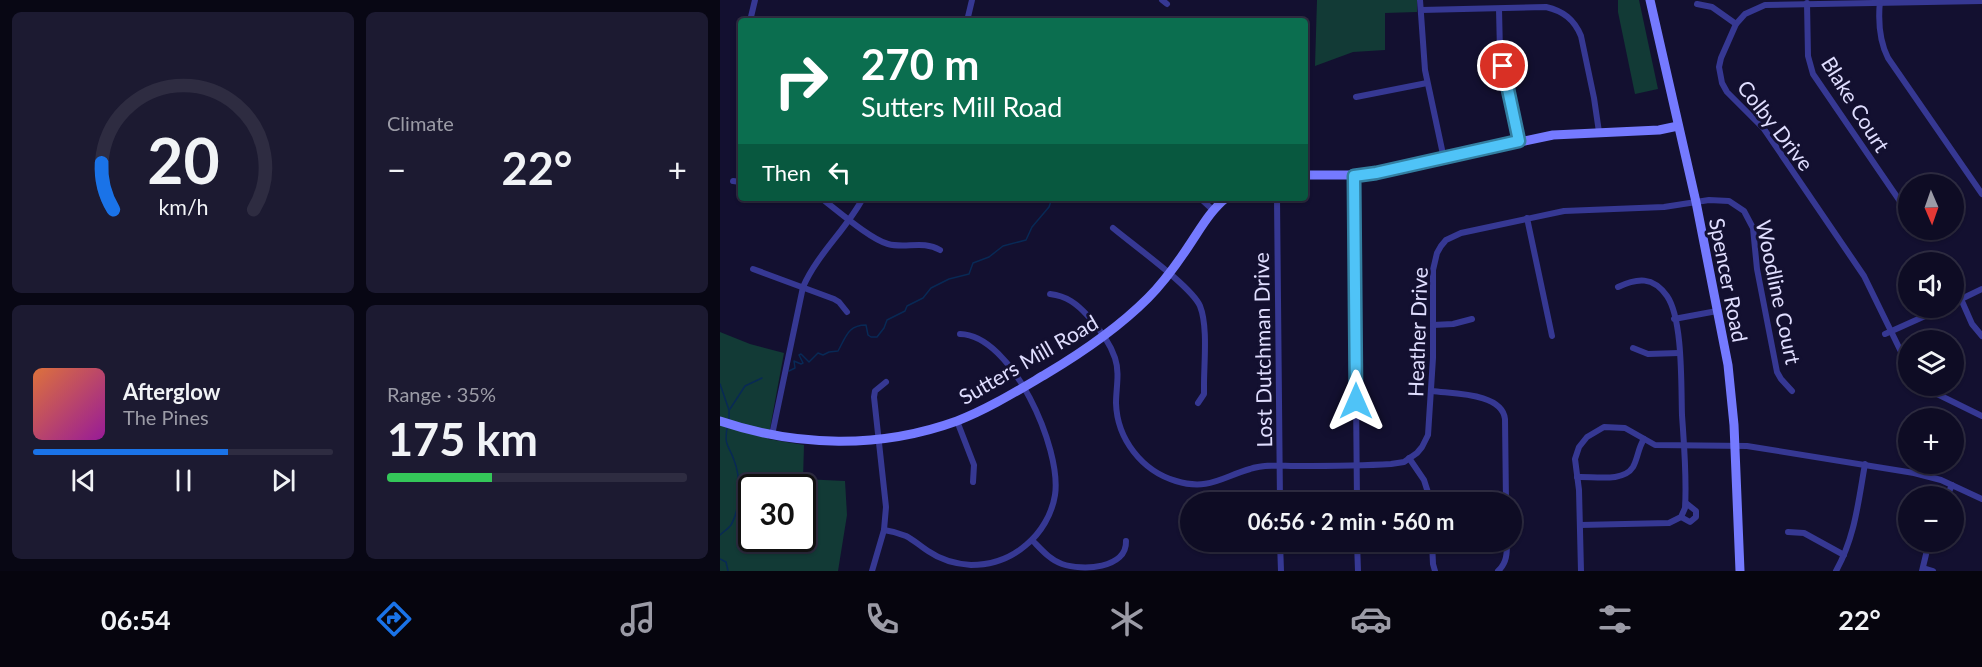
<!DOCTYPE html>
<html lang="en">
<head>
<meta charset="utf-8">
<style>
	:root { --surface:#0e0c24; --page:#1c1a31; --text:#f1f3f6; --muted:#9b9ba6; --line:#2e2c41; --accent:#1a73e8 }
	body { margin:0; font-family:Lato,sans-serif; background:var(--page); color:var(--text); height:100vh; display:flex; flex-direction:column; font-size:22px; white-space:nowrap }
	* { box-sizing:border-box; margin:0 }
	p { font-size:20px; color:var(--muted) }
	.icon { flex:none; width:33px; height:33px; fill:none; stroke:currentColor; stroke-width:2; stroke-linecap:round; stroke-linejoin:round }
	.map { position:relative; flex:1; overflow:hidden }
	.panel { display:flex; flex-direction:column; gap:12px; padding:12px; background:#080714; width:720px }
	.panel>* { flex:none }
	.top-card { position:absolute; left:18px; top:18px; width:570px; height:183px; border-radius:6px; box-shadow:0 2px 4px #0004,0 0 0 2px var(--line); background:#0b6e4f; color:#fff; overflow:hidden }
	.needle { width:39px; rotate:178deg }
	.tools { position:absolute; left:1178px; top:174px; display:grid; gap:12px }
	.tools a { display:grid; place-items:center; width:66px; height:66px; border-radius:50%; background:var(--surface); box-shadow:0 2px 4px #0004,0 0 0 2px var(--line); font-size:30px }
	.speed { position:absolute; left:18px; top:474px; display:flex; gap:12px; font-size:30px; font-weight:700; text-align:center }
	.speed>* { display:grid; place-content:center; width:78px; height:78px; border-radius:50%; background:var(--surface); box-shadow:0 2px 4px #0004,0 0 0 2px var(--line); line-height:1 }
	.speed .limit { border:3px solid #111; border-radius:9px; background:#fff; color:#111 }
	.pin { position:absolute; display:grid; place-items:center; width:51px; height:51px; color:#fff; margin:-26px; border:3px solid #fff; border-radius:50%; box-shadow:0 2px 6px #0007 }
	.me { position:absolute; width:66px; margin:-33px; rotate:0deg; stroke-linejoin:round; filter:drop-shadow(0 0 4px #0008) }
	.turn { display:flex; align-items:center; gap:21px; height:126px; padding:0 24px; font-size:27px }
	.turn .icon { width:78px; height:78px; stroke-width:2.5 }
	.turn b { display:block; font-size:42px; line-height:51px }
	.then { display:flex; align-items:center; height:57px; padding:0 24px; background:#0003; gap:12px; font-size:22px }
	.big { font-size:45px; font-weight:700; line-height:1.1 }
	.panel .widget { flex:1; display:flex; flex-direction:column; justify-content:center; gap:9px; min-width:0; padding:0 21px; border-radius:9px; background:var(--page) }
	.panel .dial { align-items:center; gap:0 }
	.dial svg { height:156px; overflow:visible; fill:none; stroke:var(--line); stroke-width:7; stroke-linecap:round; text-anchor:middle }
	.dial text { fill:var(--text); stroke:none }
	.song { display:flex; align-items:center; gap:18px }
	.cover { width:72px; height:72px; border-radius:9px; background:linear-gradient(135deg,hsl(20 70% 55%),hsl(300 70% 35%)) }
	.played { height:6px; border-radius:3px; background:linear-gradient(90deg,var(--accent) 65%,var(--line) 65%) }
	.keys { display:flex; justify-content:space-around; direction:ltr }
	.heat { display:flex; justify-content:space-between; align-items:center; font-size:33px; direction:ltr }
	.charge { height:9px; border-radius:4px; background:linear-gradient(90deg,#34c759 35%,var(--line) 0) }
	.panel .tiles { flex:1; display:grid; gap:12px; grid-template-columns:repeat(2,1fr) }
	.trip { position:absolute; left:460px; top:492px; width:342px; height:60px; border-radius:30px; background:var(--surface); box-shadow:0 2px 4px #0004,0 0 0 2px var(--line); font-weight:700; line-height:60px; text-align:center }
	.tab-bar { display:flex; height:96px; justify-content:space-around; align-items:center; background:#06050e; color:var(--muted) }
	.tab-bar .icon { width:42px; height:42px }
	.tab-bar .on { color:var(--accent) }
	.tab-bar b { font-size:27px; color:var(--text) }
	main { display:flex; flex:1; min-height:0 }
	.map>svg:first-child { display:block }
	.green { fill:#123a36; fill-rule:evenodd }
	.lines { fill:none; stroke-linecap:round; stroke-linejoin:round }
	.stream { stroke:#082955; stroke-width:1.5 }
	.street { stroke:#363893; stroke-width:6 }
	.secondary { stroke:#757aff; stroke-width:9 }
	.route-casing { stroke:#337fa1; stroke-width:15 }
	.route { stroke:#4fc3f7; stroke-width:10 }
	.labels { text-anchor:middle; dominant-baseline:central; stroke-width:6; stroke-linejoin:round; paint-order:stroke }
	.street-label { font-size:21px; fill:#e0deff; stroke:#131030 }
</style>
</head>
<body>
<main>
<section class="panel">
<div class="tiles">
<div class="widget dial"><svg viewBox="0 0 100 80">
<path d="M14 69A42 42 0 1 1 86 69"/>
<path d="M14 69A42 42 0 0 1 8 45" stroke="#1a73e8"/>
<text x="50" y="56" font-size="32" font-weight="700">20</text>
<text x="50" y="72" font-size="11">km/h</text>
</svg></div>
<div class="widget"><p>Climate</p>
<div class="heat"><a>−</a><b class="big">22°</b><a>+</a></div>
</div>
<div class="widget">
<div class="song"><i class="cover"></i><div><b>Afterglow</b><p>The Pines</p></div></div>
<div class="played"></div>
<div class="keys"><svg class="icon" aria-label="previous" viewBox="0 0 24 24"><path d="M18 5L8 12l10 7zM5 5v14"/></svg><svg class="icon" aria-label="pause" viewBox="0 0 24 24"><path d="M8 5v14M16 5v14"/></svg><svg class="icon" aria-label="next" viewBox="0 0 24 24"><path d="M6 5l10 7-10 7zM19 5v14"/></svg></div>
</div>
<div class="widget"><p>Range · 35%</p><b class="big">175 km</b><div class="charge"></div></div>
</div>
</section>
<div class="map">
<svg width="1262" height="571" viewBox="0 0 1262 571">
	<rect width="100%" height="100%" fill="#131030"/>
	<g class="green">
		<path d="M597 0H697V12L665 13V50L633 52 595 66Z"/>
		<path d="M898 0H919L938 89 915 94 898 12Z"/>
		<path d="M0 332 30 344 64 353 48 439 84 445 83 479 125 481 127 515 118 571H0ZM32 488H82V538H32Z"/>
	</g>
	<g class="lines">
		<g class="stream">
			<path d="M69 371 75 368 74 361 81 364 83 363 79 355 81 354 89 362 98 353 103 355 109 352 118 351C126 337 128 325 146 325L148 335 151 337H157L164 328 167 320 185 311 187 306 203 298 211 288 229 279 249 274 253 263 269 257 283 246 306 240 312 227 329 207 332 198"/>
			<path d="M0 384 9 410V421"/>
			<path d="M10 409 25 386 42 378"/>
			<path d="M0 535C3 532 8 529 11 525 21 508 21 478 14 460 9 445 4 447 7 428"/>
			<path d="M0 559 6 562 8 571"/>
		</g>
		<g class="street">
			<path d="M442 0 447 4"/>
			<path d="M700 0 705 70 724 159"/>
			<path d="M1160 1C1158 21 1159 40 1168 58L1262 194"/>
			<path d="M1087 3 1088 56 1093 74 1188 213"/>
			<path d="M977 4 992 7 1016 24"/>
			<path d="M779 9 780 52 799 141"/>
			<path d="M701 10 826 7C843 11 854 19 861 36L874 98 879 132"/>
			<path d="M30 21 35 0"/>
			<path d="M247 21 252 0"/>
			<path d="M636 97 707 83"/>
			<path d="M634 176 637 502"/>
			<path d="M13 181 21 182"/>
			<path d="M101 198C117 210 150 239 168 244 185 249 203 240 220 250"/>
			<path d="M480 198 493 210"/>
			<path d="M557 198 560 502"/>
			<path d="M807 218 832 336"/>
			<path d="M393 228C412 244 472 287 480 306 488 326 484 362 484 385V394L478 403"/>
			<path d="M1200 230 1204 236"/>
			<path d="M33 269 114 299 119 302 127 312"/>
			<path d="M330 294C347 296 357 304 368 316 379 328 390 343 395 358 400 373 396 388 396 403 397 439 422 471 456 481 488 491 502 477 530 469 544 464 561 466 575 466 607 466 639 466 671 464L684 462 697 453 702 447 708 435 713 358V270L717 253 721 246 726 240 741 233 844 211 944 207 989 200 1009 201 1024 211 1033 228 1037 269 1057 372 1061 379 1072 391"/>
			<path d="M1241 299 1252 324 1262 336"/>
			<path d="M1233 303 1262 289"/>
			<path d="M954 319 997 311"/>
			<path d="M713 325 733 324 752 319"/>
			<path d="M1165 334 1223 308"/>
			<path d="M913 348 928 354 959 353"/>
			<path d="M1188 366 1144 276 1044 129 1007 92 1002 83 999 67 1001 58 1016 24 1025 14 1045 5 1262 1"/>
			<path d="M1203 386 1215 393 1262 416"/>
			<path d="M712 391C734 394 782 393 785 419L786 502"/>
			<path d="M237 421 254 465 253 482"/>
			<path d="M52 435 83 287C98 253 126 230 143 198"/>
			<path d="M689 458 704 480 711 502"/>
			<path d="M857 477C873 476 903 483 913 467 918 458 918 448 924 439"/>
			<path d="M1227 496 1232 485"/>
			<path d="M961 517 970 522 976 517V511L966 503"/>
			<path d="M860 525 949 523 961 517 965 508C967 477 964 445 962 415 961 386 963 319 947 296 933 276 917 278 898 287"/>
			<path d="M164 530C171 531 179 533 186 536 194 540 200 546 208 551 221 560 236 564 251 565 271 565 291 558 306 545 321 533 332 514 335 495 342 449 292 335 240 334"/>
			<path d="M1068 532 1084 533 1124 555"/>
			<path d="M312 540C321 549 330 560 342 564 362 571 407 569 406 541"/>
			<path d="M560 542 561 571"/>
			<path d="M637 542 638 571"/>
			<path d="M712 542 713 564 715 571"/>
			<path d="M1203 568 1213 571"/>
			<path d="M152 571 164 530 166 507 154 397 155 391 166 382"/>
			<path d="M778 571C787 563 787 553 787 542"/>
			<path d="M861 571 859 490 855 459 859 447 867 437 884 427 905 428 935 445 1027 446 1194 473 1221 480 1262 499"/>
			<path d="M1116 571C1135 537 1138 503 1145 464"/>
			<path d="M1202 571 1209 542"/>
		</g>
		<g class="secondary">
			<path d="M930 0 976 202 1008 365 1014 425 1020 571"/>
			<path d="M585 175H645L833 135 939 130 958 126"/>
			<path d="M0 421C77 447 160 449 237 421 268 409 297 391 326 374 363 352 397 329 428 298 445 281 459 261 472 241 482 226 492 209 506 198"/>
		</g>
	</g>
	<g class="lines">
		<defs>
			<path id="route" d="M636 401 634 176 656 173 799 141 783 66"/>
		</defs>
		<use href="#route" class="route-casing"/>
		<use href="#route" class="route"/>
	</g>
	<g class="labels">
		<g class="street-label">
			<text transform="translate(1136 104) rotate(58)">Blake Court</text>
			<text transform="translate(1056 125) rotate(52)">Colby Drive</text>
			<text transform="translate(1009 280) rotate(79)">Spencer Road</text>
			<text transform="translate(1059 292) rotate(78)">Woodline Court</text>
			<text transform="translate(697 332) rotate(-88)">Heather Drive</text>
			<text transform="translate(542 350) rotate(-91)">Lost Dutchman Drive</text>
			<text transform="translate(308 359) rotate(-30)">Sutters Mill Road</text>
		</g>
	</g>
</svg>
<div class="tools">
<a><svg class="needle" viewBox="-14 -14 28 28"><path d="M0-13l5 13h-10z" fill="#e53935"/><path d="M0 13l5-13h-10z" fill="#9b9ba6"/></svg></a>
<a><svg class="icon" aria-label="sound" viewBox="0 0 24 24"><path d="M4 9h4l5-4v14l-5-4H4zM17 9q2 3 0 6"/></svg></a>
<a><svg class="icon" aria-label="layers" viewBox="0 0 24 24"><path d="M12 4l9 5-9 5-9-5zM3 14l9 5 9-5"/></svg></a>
<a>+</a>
<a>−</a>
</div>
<div class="speed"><div class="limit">30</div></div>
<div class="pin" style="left:783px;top:66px;background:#d93025"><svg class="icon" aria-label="arrive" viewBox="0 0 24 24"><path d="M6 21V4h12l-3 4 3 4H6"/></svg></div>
<svg class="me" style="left:636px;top:401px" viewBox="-20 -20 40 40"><path d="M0-17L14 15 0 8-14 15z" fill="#4fc3f7" stroke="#fff" stroke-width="4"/></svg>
<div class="trip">06:56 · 2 min · 560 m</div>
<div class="top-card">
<div class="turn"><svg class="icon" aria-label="right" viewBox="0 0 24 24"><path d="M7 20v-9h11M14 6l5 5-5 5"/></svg><div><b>270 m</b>Sutters Mill Road</div></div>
<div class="then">Then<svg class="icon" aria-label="left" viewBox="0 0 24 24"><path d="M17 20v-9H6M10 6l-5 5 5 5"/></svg></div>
</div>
</div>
</main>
<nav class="tab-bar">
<b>06:54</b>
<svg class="icon on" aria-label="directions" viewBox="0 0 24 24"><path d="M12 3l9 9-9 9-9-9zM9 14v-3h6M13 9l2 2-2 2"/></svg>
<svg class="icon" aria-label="music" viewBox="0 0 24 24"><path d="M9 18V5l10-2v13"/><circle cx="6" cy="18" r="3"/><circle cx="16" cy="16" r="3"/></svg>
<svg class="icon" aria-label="phone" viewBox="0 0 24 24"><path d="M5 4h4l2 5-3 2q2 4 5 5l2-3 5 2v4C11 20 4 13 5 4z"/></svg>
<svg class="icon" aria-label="climate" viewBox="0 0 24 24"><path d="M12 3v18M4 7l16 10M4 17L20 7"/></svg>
<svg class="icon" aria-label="car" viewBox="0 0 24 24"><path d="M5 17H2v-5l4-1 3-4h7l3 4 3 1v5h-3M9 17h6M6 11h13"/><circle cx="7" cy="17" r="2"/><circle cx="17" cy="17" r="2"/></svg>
<svg class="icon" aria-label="filters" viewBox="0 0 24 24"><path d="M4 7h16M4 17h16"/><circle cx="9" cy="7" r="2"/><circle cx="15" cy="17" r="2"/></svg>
<b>22°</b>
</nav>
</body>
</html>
